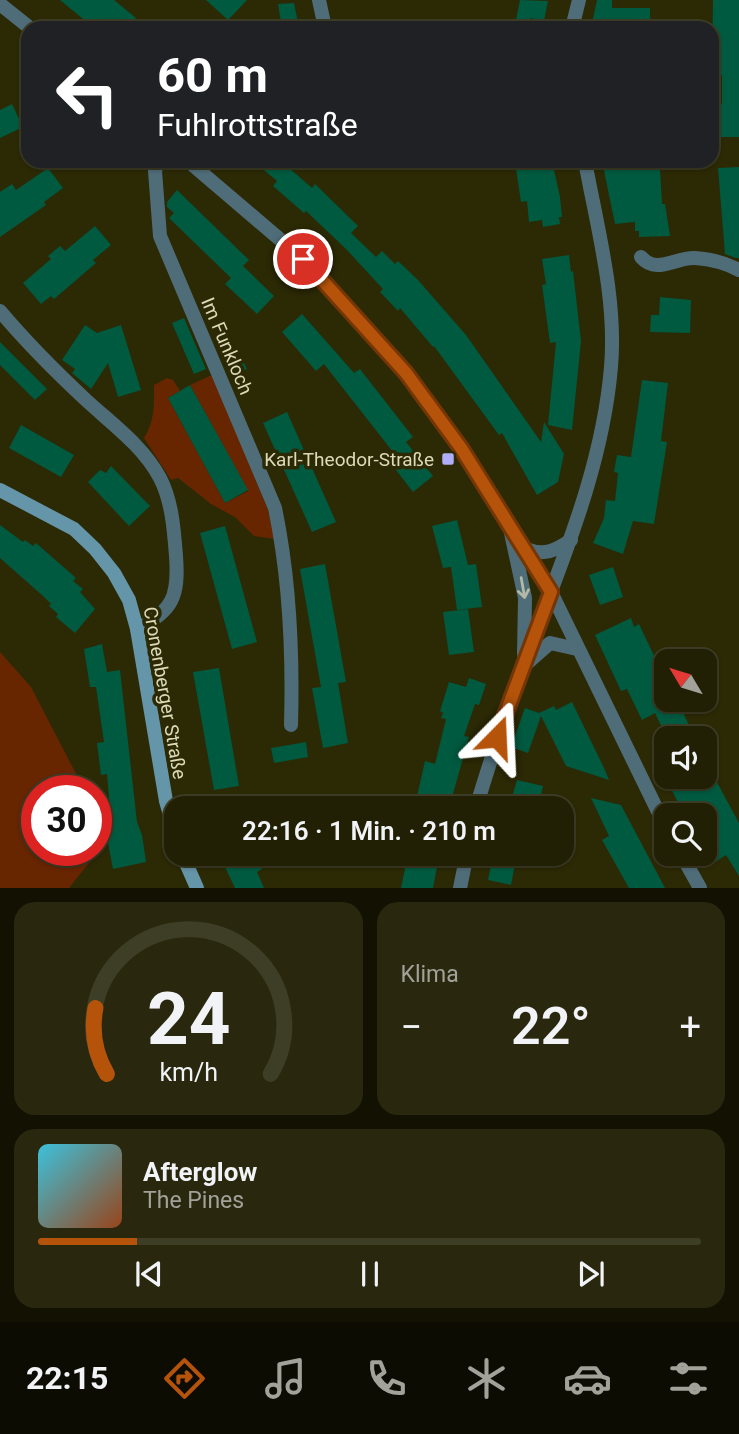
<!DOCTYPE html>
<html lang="de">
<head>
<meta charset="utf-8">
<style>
	:root { --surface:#211f04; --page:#29270e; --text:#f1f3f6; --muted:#a2a29a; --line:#3e3d26; --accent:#b45309 }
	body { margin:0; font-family:Roboto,sans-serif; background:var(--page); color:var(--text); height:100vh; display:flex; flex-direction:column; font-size:26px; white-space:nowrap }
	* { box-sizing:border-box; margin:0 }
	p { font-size:23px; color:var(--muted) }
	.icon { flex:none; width:38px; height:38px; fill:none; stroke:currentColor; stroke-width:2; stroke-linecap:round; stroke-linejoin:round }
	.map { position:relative; height:888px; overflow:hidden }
	.details { display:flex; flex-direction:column; gap:14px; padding:14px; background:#121102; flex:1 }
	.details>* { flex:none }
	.guide { position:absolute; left:21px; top:21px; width:698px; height:147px; border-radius:21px; box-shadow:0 2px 5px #0004,0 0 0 2px var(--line); background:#202124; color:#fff; overflow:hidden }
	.needle { width:46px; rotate:308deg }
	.controls { position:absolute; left:654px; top:649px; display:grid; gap:14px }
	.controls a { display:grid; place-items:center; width:63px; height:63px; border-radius:14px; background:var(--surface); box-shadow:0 2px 5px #0004,0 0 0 2px var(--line); font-size:35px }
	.speed { position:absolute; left:21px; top:775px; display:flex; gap:14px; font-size:35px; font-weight:700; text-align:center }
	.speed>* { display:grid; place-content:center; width:91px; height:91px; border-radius:50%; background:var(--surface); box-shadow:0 2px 5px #0004,0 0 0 2px var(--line); line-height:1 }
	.speed .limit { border:10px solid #d22; background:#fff; color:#111 }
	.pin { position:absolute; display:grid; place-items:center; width:60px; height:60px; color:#fff; margin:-30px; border:4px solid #fff; border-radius:50%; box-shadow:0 2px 7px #0007 }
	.me { position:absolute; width:77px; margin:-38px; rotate:21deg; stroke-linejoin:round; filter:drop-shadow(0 0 5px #0008) }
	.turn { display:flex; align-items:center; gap:24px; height:147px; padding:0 21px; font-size:32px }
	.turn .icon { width:91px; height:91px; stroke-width:2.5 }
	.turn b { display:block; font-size:49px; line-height:60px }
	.big { font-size:52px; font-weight:600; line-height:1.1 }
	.details .card { flex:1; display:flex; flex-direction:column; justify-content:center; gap:10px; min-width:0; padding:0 24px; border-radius:21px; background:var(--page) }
	.details .dial { align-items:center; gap:0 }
	.dial svg { height:182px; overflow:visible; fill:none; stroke:var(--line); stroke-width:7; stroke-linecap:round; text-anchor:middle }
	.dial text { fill:var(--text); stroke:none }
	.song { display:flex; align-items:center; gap:21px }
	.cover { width:84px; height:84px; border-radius:10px; background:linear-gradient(135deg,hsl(190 70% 55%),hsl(20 70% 35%)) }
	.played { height:7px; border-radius:4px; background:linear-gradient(90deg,var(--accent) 15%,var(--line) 15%) }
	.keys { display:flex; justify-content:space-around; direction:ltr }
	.heat { display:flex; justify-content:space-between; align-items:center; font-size:38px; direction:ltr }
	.details .tiles { flex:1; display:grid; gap:14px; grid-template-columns:1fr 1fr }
	.card:last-child { grid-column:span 2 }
	.trip { position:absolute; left:164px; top:796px; width:410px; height:70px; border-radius:21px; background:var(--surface); box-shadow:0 2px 5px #0004,0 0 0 2px var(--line); font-weight:600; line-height:70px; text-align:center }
	.tab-bar { display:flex; height:112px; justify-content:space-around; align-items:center; background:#0d0c02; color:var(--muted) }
	.tab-bar .icon { width:49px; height:49px }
	.tab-bar .active { color:var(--accent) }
	.tab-bar b { font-size:32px; color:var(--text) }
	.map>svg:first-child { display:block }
	.green { fill:#672500 }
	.building { fill:#005a3f }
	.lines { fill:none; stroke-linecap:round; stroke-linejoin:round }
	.minor { stroke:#4f6d79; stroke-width:14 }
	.secondary { stroke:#6495a8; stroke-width:14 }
	.oneway { stroke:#b2b9a6 }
	.route-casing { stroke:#753606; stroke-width:18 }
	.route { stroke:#b45309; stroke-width:12 }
	.poi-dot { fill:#b0aefa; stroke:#2c2905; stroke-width:2.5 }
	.labels { text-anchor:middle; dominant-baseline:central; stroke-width:7; stroke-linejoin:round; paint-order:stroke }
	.street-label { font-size:19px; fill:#dcdab9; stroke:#2c2905 }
	.poi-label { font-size:19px; fill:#dcdab9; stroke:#2c2905; text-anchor:end }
</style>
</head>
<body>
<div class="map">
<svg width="739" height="888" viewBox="0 0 739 888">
	<rect width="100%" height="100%" fill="#2c2905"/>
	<g class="green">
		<path d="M212 375 268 510 275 539 254 536 235 517 211 504 178 478 171 480 144 438C155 420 154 405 154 385L167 378 173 380 180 391 168 398 225 503 248 491 190 385Z"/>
		<path d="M0 652 31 687 85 791H37V850L95 851 96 854 69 888H0Z"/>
	</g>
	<g class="building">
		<path d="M60 0H114L136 18 128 28H94Z"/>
		<path d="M206 0H247L228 20Z"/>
		<path d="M520 0 548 1 544 21 530 18V23L516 20Z"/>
		<path d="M597 0H612V8H650V28H607V23H592Z"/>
		<path d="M713 0H739V137H721V128H719L718 104H722V75H716V64L712 65Z"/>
		<path d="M294 3 299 28H282L278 4Z"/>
		<path d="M12 104 23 127 0 138V110Z"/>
		<path d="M253 161H281L312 188 315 184 358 226 351 233 376 257 382 251 395 264 398 261 418 280 466 335 541 442 544 422 564 454 558 482 537 495 502 433 499 435 434 346 433 347 400 308 398 311 380 292 383 289 346 249 306 211 304 213 273 186 277 181Z"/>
		<path d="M515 161H552L560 197 562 217H559L560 224 543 227 542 220 529 222 527 201 521 202Z"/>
		<path d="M602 161H657V169H660L662 204H665L670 236 639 237V231H635V222L615 224Z"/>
		<path d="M739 167V258H736L725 254 718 168Z"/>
		<path d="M48 168 63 188 44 202 46 205 0 237V192L12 184 16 190Z"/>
		<path d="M177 190 249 260 243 266 274 296 257 314 225 284 231 278 169 218 174 213 167 207V202Z"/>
		<path d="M95 226 111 245 93 260 96 263 54 299 51 296 41 304 23 283 51 259 48 256 60 246 65 251Z"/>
		<path d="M569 255 571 272 573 271 581 341 572 430 548 425 556 342 550 343 542 285 546 284 542 259Z"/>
		<path d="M660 297 691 300 690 333 650 332 651 315H659Z"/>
		<path d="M302 314 354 373 360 369 413 437 406 442 433 476 413 492 386 457 393 452 324 364 316 371 282 332Z"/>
		<path d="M184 318 206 369 194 374 172 323Z"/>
		<path d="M85 325 97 333 121 325 141 390 118 397 108 363 91 389 72 373 75 369 62 360Z"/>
		<path d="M0 342 47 389 35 400 0 365Z"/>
		<path d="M240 355 247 369 233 375 226 361Z"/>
		<path d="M642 380 668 383 661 441 667 442 654 524 633 521 623 554 593 543 604 518 606 500 615 501 618 473 614 472 617 455 631 457Z"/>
		<path d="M190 385 248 490 225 503 168 398Z"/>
		<path d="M287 412 336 522 312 532 263 423Z"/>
		<path d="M21 425 74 455 61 477 9 448Z"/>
		<path d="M111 466 150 506 129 526 88 482 100 470 106 473Z"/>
		<path d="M457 520 468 565 476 564 482 607 457 610 451 567 443 568 432 526Z"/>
		<path d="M0 525 23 542 25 540 33 546 36 543 76 578 73 581 83 589 80 592 95 609 75 633 56 617 58 614 49 606 51 604 43 596 0 558Z"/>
		<path d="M225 526 257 642 232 649 200 533Z"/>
		<path d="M325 564 346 682 338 683 348 743 323 748 312 688 321 687 300 569Z"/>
		<path d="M613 567 623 597 600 605 589 575Z"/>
		<path d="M468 609 474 652 449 655 443 612Z"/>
		<path d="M631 618 634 627 639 624 667 683V700H677L695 738H667L655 713 642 720 627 689 621 691 595 635Z"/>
		<path d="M102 644 107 672 120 670 137 822 142 835 146 862 113 869 104 822 111 821 107 774 101 775 97 743 104 742 96 687H90L84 649Z"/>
		<path d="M219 668 239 786 214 790 193 672Z"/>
		<path d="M469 678 486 684 479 705 475 704 464 736 469 737 449 808H424L425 802 416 801 425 761 435 764 446 719 441 718 443 713 440 711 449 682 466 687Z"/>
		<path d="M572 702 604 768 609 780 566 766 541 716 528 753 511 747 525 708 539 713 554 706 556 710Z"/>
		<path d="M306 742 308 757 274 763 271 748Z"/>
		<path d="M705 760 739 823V876L726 855 712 864 705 854V816H685L665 777H705Z"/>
		<path d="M517 780 543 786 538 808H509Z"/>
		<path d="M591 798 621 805 665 888H629L602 840 609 836Z"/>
		<path d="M408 854H425L423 865 437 867 433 888H401Z"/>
		<path d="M493 854H517L511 885 488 880Z"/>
		<path d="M256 857 262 869 257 872 264 888H235L225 867Z"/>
	</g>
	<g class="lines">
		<g class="minor">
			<path d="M319 0 325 28"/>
			<path d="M0 4 30 28"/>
			<path d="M572 28 579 0"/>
			<path d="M158 161 155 171 160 236 275 508C290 580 293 653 291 725"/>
			<path d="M188 161 303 259 406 373 462 448 551 592 667 830"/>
			<path d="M641 257C657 275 675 257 695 258 709 259 726 263 739 270"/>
			<path d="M0 311C27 343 56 372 86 400 112 424 143 446 160 478 172 501 174 530 176 556 179 596 173 611 137 629"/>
			<path d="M511 533 525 598 524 654"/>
			<path d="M526 549C544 556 555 551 571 540"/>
			<path d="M525 665 550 643 577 649"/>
			<path d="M476 808C496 740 520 674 545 607 575 529 604 450 611 367 617 299 597 227 585 161"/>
			<path d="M681 854 700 888"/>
			<path d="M460 888 467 854"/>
		</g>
		<g class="secondary">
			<path d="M0 490 74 529 95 549 114 573 129 600 137 629 166 801 177 839"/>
			<path d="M182 854 197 888"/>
		</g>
	</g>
	<defs><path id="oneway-shaft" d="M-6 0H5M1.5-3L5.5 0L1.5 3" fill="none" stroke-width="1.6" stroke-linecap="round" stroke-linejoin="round" transform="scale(1.75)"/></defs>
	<use class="oneway" href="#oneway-shaft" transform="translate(523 588) rotate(80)"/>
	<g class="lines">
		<defs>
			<path id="route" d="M303 259 406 373 461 448 551 592 497 737"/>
		</defs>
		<use href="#route" class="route-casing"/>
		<use href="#route" class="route"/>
	</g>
	<rect class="poi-dot" x="441" y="452" width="14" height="14" rx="3.5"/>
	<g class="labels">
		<g class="street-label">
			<text transform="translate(227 346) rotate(67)">Im Funkloch</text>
			<text transform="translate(165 693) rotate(80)">Cronenberger Straße</text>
		</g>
		<g class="poi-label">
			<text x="434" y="459">Karl-Theodor-Straße</text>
		</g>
	</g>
</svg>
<div class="controls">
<a><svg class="needle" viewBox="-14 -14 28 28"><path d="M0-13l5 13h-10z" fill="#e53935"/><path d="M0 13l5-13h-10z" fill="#a2a29a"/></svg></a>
<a><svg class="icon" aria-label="sound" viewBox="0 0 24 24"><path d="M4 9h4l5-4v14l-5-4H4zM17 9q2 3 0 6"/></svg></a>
<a><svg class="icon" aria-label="search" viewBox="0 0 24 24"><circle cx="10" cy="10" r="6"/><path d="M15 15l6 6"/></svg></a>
</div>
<div class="speed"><div class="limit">30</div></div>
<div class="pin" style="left:303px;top:259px;background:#d93025"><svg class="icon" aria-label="arrive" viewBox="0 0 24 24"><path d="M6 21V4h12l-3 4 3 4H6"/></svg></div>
<svg class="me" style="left:497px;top:737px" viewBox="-20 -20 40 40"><path d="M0-17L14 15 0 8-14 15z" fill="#b45309" stroke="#fff" stroke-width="4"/></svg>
<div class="trip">22:16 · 1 Min. · 210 m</div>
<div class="guide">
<div class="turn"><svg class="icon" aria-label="left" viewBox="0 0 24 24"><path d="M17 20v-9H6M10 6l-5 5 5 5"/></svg><div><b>60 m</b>Fuhlrottstraße</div></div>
</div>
</div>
<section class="details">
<div class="tiles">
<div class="card dial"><svg viewBox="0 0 100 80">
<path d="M14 69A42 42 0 1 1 86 69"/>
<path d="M14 69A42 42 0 0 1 9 40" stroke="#b45309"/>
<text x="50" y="56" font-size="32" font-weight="700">24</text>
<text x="50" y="72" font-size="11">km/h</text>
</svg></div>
<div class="card"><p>Klima</p>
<div class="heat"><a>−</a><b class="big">22°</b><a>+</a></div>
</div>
<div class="card">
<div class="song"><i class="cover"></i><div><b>Afterglow</b><p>The Pines</p></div></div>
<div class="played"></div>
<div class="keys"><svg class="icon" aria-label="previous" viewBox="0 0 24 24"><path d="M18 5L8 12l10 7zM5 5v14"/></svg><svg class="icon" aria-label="pause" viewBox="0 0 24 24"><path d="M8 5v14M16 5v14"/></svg><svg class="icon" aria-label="next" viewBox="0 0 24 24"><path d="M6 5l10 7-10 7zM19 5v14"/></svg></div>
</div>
</div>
</section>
<nav class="tab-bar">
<b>22:15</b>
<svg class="icon active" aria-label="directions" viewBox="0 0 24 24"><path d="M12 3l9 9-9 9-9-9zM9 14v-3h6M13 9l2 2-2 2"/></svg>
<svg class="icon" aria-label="music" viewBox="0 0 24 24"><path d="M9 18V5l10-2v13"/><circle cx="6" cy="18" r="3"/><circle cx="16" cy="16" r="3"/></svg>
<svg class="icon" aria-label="phone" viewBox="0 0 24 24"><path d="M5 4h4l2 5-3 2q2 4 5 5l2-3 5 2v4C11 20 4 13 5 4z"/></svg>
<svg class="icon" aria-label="climate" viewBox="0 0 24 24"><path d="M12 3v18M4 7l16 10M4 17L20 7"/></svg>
<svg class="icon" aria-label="car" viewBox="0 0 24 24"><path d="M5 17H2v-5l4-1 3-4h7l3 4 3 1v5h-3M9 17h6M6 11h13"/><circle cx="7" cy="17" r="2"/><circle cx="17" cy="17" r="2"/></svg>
<svg class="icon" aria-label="filters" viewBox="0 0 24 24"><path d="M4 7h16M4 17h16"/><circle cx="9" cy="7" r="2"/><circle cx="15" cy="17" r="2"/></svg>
</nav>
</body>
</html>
